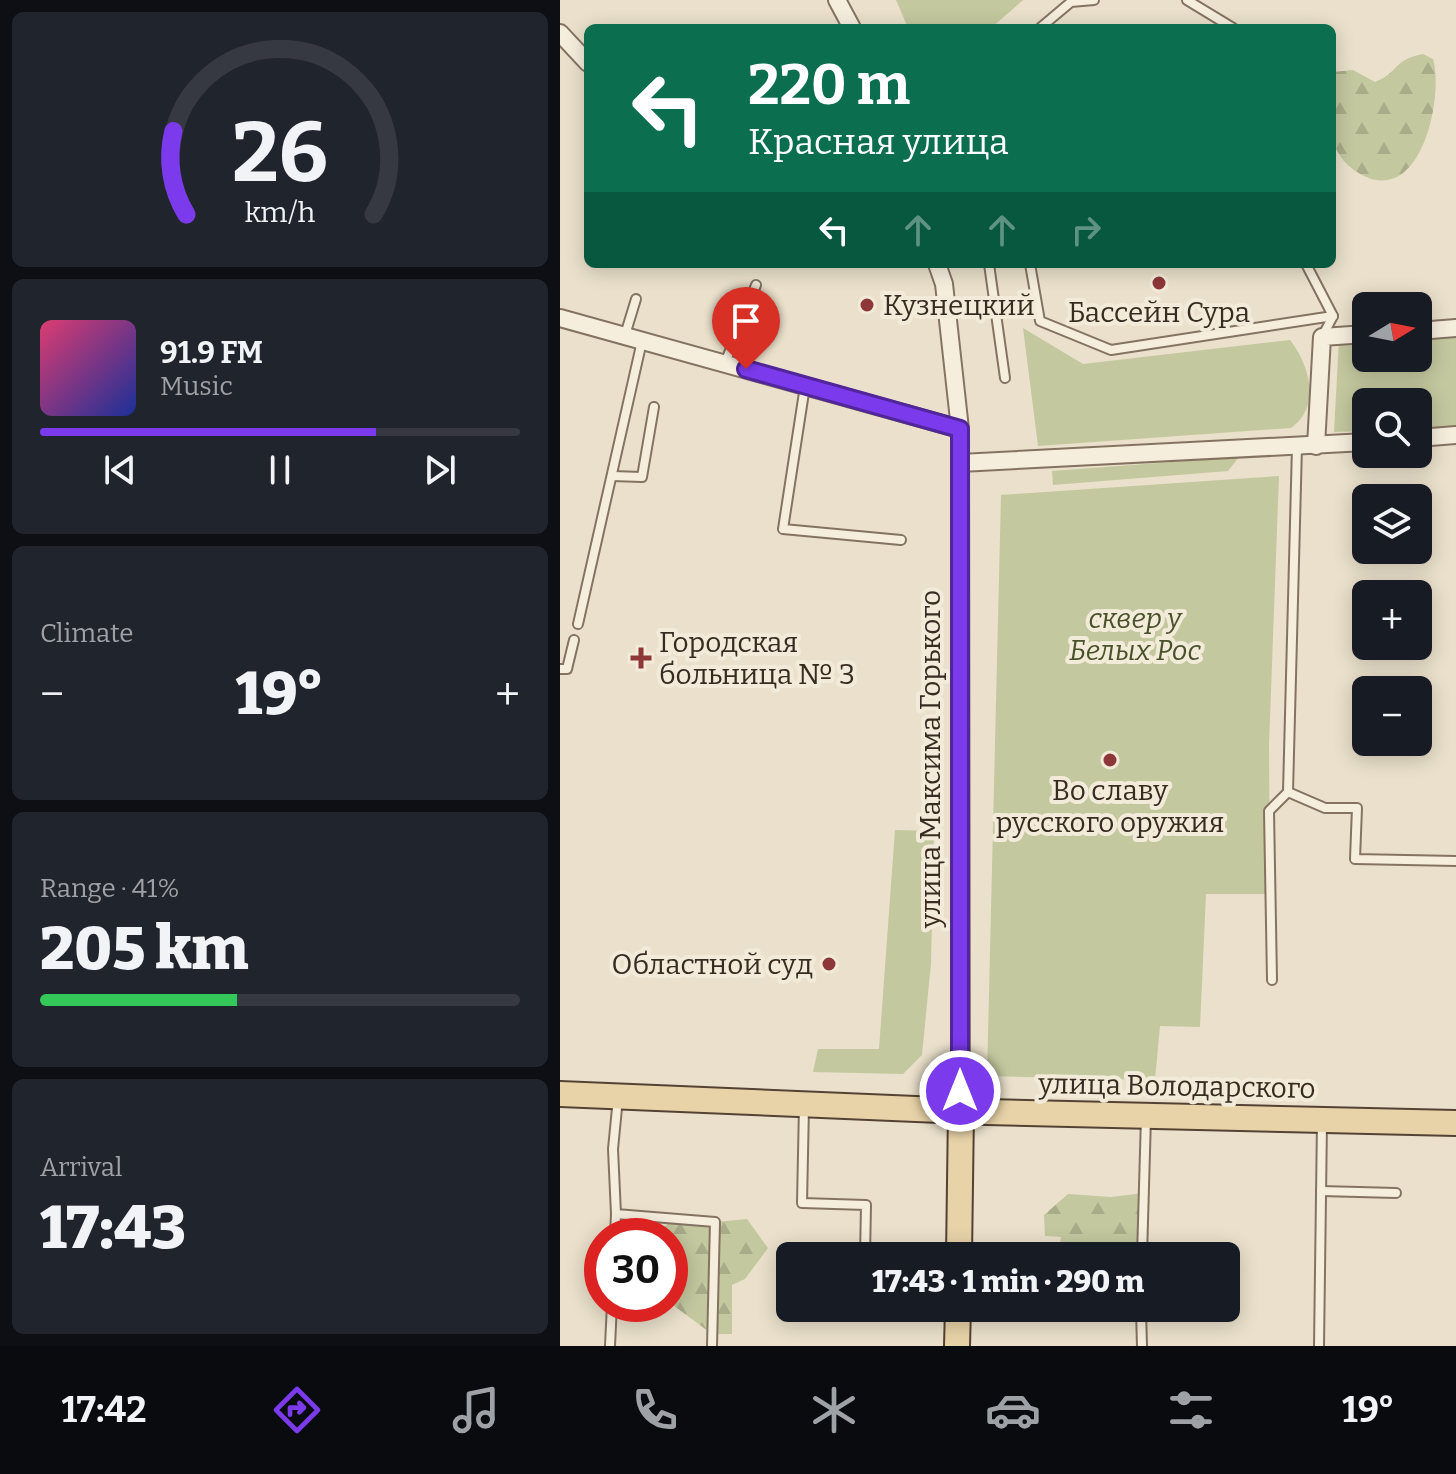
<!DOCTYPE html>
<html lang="en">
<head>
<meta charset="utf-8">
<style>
	:root { --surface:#171b24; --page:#20242c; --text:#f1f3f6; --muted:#9ea1a6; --line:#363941; --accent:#7c3aed }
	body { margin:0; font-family:Bitter,serif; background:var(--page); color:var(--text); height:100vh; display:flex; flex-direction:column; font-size:30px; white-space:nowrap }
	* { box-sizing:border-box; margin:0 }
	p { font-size:26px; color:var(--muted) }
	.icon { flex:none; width:44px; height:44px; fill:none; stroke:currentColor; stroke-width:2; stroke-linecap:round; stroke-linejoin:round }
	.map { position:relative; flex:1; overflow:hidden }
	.details { display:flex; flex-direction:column; gap:12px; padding:12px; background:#0d0f14; width:560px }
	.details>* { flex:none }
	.hud { position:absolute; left:24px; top:24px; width:752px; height:244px; border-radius:12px; box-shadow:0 4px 20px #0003; background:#0b6e4f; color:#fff; overflow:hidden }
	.needle { width:52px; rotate:80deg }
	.fabs { position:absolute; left:792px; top:292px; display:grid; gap:16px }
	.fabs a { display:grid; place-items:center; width:80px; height:80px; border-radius:12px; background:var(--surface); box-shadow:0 4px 20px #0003; font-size:40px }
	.speed { position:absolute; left:24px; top:1218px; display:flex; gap:16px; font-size:40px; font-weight:700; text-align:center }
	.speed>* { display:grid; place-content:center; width:104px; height:104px; border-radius:50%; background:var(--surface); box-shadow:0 4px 20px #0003; line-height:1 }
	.speed .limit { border:12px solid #d22; background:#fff; color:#111 }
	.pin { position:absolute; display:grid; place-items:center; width:68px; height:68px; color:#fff; margin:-82px -34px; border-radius:50% 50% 50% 0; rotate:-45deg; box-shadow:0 0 8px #0007 }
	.pin .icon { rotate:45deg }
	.me { position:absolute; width:88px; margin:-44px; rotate:0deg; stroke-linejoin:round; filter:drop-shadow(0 0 6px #0008) }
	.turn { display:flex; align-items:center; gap:28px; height:168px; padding:0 32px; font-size:36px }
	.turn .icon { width:104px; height:104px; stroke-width:2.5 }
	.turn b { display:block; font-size:56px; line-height:68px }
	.lanes { display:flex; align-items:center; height:76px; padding:0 32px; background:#0003; justify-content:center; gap:40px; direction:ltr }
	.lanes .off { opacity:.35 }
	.big { font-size:60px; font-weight:800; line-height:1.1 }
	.details .card { flex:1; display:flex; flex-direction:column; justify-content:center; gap:12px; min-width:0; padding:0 28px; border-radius:12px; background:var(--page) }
	.details .dial { align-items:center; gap:0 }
	.dial svg { height:208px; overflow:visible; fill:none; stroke:var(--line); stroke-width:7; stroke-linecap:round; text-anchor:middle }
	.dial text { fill:var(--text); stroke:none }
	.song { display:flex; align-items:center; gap:24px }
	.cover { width:96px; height:96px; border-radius:12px; background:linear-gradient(135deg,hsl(340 70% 55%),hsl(230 70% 35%)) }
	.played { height:8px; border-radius:4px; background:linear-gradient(90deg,var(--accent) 70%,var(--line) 70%) }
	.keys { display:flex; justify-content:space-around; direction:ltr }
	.heat { display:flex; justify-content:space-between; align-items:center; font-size:44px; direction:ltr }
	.charge { height:12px; border-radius:6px; background:linear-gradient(90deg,#34c759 41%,var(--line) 0) }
	.trip { position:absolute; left:216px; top:1242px; width:464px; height:80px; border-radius:12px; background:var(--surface); box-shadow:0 4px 20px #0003; font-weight:800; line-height:80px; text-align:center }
	.menu { display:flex; height:128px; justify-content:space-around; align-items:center; background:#090b0e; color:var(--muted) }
	.menu .icon { width:56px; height:56px }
	.menu .current { color:var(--accent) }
	.menu b { font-size:36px; color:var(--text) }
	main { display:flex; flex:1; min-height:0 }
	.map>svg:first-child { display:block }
	.green { fill:#c4c89f }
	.forest { fill:url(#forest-firs) }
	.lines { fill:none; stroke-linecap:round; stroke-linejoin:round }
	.lane-casing { stroke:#857361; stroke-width:12 }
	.street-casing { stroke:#857361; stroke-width:20 }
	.primary-casing { stroke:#544234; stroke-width:28 }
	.lane { stroke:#f6eedd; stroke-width:8 }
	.street { stroke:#f6eedd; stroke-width:16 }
	.primary { stroke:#e8d3a8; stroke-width:24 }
	.route-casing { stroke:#51269a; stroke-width:20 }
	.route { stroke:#7c3aed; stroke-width:14 }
	.poi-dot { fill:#8e3739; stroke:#f3ebd9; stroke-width:3 }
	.labels { text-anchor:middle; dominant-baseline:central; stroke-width:8; stroke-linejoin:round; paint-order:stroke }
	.poi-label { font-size:28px; fill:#382c22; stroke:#f3ebd9; text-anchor:start }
	.park-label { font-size:28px; font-style:italic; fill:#49522b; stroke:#f3ebd9 }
	.street-label { font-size:28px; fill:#382c22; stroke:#f3ebd9 }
</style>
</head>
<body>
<main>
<section class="details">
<div class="card dial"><svg viewBox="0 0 100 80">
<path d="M14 69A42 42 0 1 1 86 69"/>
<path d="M14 69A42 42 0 0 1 9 37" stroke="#7c3aed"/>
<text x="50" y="56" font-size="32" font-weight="700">26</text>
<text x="50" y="72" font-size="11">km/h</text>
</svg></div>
<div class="card">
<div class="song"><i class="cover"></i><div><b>91.9 FM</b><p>Music</p></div></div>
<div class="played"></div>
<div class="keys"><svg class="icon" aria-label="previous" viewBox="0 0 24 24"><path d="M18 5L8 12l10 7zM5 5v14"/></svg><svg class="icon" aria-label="pause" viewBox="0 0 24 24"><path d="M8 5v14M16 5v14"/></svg><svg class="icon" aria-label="next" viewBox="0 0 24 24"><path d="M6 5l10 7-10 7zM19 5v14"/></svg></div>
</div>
<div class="card"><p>Climate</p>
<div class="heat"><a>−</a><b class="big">19°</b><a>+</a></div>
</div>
<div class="card"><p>Range · 41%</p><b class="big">205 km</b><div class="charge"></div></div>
<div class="card"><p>Arrival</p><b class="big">17:43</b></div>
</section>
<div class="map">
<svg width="896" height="1346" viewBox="0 0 896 1346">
	<defs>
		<pattern id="forest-firs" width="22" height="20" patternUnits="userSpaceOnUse" patternTransform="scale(2)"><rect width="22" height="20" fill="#c4c89f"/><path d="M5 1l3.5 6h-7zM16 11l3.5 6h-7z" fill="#a9ac89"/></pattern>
	</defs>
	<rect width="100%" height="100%" fill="#eae0cb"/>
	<g class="green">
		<path d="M336 0H463L431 28H348Z"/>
		<path d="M463 328 523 364 730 340C749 364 762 406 731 428L478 446Z"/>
		<path d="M896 334V427L858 428V402H806V431L774 432 779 340 806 339V358H858V336Z"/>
		<path d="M679 457 668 471 493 485 492 471Z"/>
		<path d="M719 476 709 745 710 894H646L640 1027 600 1026 595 1080 427 1076 441 495Z"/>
		<path d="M335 830 374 831 371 963 362 1055 343 1074 253 1072 258 1049H319Z"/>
	</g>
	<g class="forest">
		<path d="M863 54 873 59C884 96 862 204 804 176 789 169 777 156 773 140 767 120 772 93 772 72L793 70 815 82C840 72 832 60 863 54Z"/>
		<path d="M584 1193 582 1256H498L501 1237 485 1236 484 1215 508 1194 551 1197Z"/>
		<path d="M115 1219 155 1222 187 1219 208 1248 185 1279 172 1285V1334H152L110 1303V1236H66H91Z"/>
	</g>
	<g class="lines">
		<defs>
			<g id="lane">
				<path d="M627 0 673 28"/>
				<path d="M480 28 511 2 534 0"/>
				<path d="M429 264 445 378"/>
				<path d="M470 264 480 321 551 350 773 316"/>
				<path d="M746 264 773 316 762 337"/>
				<path d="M65 335 76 299"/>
				<path d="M165 363 196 285"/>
				<path d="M245 386 223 529 341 540"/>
				<path d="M52 476 82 477 94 407"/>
				<path d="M18 624 82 341"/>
				<path d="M0 669H7L14 640"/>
				<path d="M728 792 765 808H797L795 859 896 861"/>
				<path d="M712 980 709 811 728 792 737 446"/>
				<path d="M58 1098 53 1149 56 1214 155 1222 152 1346"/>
				<path d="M244 1106 242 1203 306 1205 305 1256"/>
				<path d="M761 1191 836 1193"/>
				<path d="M55 1236 56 1214"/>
				<path d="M582 1256 586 1117"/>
				<path d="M581 1311 582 1346"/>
				<path d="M403 1316 581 1308"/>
				<path d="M50 1346 52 1304"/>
				<path d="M759 1346 762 1121"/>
			</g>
			<g id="street">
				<path d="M277 0 292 28"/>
				<path d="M0 33 28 63"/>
				<path d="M377 264 384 284 400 429 401 1110"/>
				<path d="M0 318 400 429"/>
				<path d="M858 331 896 328"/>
				<path d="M858 438 896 435"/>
				<path d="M756 446 762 337 806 334"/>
				<path d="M400 463 806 442"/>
			</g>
			<g id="primary">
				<path d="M0 1094 427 1112 896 1123"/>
				<path d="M399 1256 401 1110"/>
				<path d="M397 1346 398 1308"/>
			</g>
		</defs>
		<use href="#lane" class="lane-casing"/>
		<use href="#street" class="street-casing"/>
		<use href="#primary" class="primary-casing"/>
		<use href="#lane" class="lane"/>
		<use href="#street" class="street"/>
		<use href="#primary" class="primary"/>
	</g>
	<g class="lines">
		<defs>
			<path id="route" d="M186 369 400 429V1091"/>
		</defs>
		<use href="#route" class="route-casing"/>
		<use href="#route" class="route"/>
	</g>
	<g class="poi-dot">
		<circle cx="599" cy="283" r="8"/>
		<circle cx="307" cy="305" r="8"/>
		<path d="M77 646h8v8h8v8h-8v8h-8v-8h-8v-8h8z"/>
		<circle cx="550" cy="760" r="8"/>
		<circle cx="269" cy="964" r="8"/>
	</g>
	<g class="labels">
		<g class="poi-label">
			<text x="323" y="305">Кузнецкий</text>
			<text x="599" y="312" text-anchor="middle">Бассейн Сура</text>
			<text x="99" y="642">Городская<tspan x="99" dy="32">больница № 3</tspan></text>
			<text x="550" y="790" text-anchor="middle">Во славу<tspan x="550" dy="32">русского оружия</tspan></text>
			<text x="253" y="964" text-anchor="end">Областной суд</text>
		</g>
		<g class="park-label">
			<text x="575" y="618">сквер у<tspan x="575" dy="32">Белых Рос</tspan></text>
		</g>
		<g class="street-label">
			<text transform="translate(370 759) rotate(-90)">улица Максима Горького</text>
			<text transform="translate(617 1086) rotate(1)">улица Володарского</text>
		</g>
	</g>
</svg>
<div class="fabs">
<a><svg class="needle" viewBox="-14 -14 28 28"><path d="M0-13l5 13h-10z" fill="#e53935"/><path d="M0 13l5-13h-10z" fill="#9ea1a6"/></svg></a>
<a><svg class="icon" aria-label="search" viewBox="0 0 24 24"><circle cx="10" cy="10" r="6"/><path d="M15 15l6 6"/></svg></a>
<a><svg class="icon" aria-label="layers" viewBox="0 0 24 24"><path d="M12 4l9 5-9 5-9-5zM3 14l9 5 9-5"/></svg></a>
<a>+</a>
<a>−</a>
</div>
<div class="speed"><div class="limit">30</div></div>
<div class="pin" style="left:186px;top:369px;background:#d93025"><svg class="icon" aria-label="arrive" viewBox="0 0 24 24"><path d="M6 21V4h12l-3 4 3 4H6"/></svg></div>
<svg class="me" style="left:400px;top:1091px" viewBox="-20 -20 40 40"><circle r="17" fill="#7c3aed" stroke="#fff" stroke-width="3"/><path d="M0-11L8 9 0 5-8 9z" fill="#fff"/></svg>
<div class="trip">17:43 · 1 min · 290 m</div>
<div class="hud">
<div class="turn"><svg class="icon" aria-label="left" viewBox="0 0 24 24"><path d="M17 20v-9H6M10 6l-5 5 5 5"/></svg><div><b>220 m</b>Красная улица</div></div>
<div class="lanes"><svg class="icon" aria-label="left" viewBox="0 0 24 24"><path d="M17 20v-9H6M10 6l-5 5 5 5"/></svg><svg class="icon off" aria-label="ahead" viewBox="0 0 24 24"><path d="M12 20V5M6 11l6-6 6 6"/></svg><svg class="icon off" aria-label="ahead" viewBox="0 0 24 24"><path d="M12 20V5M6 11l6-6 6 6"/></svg><svg class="icon off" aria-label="right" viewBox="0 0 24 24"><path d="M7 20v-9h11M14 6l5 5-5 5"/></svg></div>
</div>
</div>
</main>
<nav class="menu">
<b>17:42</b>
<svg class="icon current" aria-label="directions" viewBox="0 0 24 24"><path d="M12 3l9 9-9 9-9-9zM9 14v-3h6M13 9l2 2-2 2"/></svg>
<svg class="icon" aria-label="music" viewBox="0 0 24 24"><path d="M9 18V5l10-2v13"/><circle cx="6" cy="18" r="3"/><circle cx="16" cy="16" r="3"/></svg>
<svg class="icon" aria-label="phone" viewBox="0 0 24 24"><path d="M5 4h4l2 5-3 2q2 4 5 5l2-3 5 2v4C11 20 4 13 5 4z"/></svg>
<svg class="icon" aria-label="climate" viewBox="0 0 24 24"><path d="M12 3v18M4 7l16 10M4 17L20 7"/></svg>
<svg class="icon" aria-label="car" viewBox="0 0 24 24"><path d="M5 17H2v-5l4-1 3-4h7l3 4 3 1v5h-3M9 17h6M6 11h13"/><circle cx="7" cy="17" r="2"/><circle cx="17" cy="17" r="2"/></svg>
<svg class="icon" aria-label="filters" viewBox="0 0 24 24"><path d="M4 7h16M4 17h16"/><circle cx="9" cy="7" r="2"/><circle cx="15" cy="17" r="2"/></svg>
<b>19°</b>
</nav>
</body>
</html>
